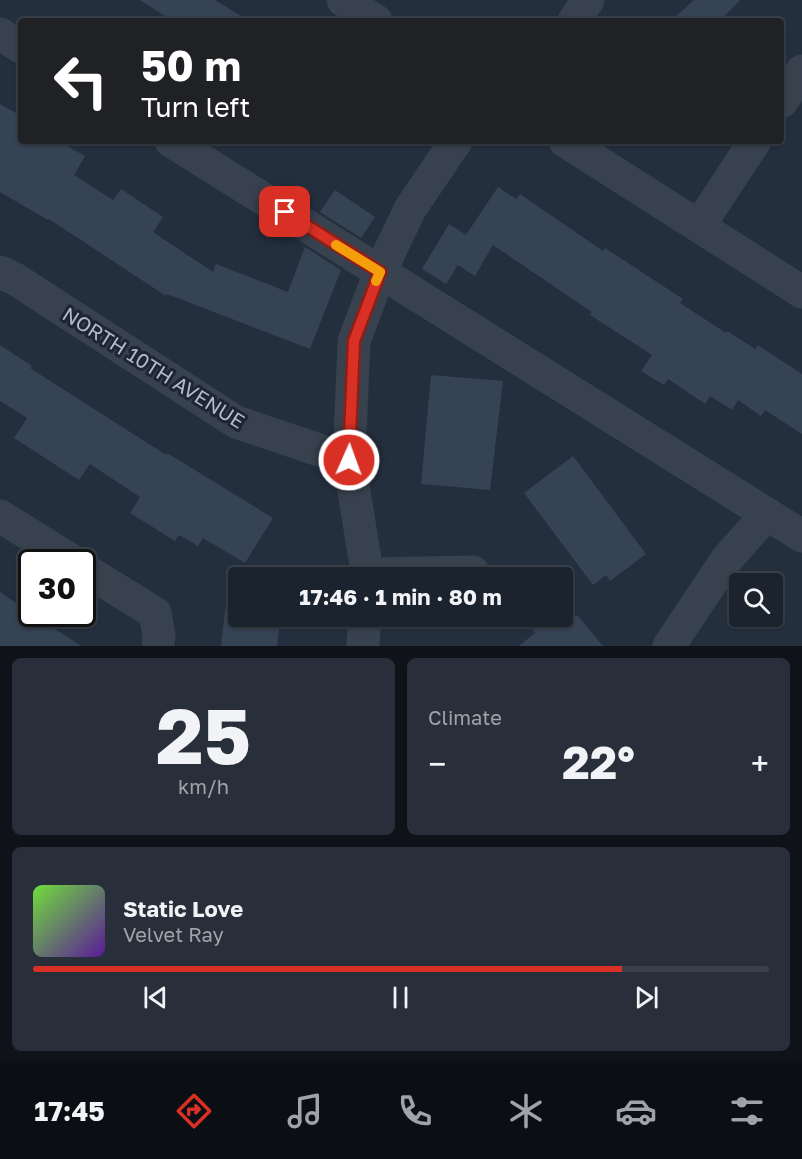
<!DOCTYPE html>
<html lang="en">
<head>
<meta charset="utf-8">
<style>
	:root { --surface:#1b232e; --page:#282f3a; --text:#f1f3f6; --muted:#a0a4aa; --line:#39404a; --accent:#d93025 }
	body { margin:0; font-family:"Golos Text",sans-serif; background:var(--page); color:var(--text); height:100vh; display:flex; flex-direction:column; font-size:22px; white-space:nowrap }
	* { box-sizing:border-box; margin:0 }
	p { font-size:20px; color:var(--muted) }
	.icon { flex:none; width:33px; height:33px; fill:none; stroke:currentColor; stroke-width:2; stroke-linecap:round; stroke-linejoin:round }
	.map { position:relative; height:646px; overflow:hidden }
	.side { display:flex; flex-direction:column; gap:12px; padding:12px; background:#0f1319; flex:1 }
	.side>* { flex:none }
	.guide { position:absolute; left:18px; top:18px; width:766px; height:126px; border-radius:6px; box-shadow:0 2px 4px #0004,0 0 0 2px var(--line); background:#202124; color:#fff; overflow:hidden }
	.buttons { position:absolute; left:729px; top:573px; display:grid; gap:12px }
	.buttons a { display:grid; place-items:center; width:54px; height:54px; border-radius:6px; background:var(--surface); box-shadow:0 2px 4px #0004,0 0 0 2px var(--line); font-size:30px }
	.speed { position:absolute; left:18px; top:549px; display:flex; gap:12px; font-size:30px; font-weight:700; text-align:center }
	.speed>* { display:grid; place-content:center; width:78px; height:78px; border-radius:50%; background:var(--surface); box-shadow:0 2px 4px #0004,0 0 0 2px var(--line); line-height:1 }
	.speed .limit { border:3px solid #111; border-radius:9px; background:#fff; color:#111 }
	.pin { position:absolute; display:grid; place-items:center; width:51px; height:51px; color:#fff; margin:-26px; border-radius:12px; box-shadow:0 3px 9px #0006 }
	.me { position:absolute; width:66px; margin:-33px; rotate:2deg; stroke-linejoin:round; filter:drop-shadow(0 0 4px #0008) }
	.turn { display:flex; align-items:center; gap:21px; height:126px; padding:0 24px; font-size:27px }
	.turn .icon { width:78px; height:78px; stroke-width:2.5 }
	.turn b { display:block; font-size:42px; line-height:51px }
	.big { font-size:45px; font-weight:700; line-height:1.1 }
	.side .tile { flex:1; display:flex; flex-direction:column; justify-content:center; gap:9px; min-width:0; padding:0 21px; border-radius:9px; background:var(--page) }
	.side .dial { align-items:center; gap:0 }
	.dial b { font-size:78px; line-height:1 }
	.song { display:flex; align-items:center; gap:18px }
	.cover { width:72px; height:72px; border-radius:9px; background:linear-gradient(135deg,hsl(100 70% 55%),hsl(270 70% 35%)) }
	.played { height:6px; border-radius:3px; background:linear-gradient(90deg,var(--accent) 80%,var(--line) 80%) }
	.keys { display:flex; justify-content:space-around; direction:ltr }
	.heat { display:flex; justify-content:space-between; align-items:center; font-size:33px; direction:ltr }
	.side .tiles { flex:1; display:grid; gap:12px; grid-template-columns:1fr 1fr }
	.tile:last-child { grid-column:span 2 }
	.trip { position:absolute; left:228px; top:567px; width:345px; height:60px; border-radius:6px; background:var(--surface); box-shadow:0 2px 4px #0004,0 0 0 2px var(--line); font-weight:700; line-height:60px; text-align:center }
	.tab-bar { display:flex; height:96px; justify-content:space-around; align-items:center; background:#0b0e12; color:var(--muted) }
	.tab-bar .icon { width:42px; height:42px }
	.tab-bar .active { color:var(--accent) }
	.tab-bar b { font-size:27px; color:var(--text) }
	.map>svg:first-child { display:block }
	.building { fill:#364354 }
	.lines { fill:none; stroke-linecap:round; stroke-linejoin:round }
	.minor { stroke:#38414e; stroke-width:33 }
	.route-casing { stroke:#8d1f18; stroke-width:15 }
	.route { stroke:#d93025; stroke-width:10 }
	.slow { stroke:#f59e0b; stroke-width:10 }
	.labels { text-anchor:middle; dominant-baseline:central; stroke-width:6; stroke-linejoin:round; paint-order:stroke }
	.street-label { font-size:20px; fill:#b4bcc9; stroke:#1d2633 }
</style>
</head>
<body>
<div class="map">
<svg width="802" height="646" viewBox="0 0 802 646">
	<rect width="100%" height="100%" fill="#242f3e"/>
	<g class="building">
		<path d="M140 0H215L249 21H173Z"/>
		<path d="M694 0H740L720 21H671Z"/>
		<path d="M0 104 21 116V141H58L85 156 74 175 113 200 121 189 163 217 153 232 213 272 216 264 288 292 305 247 341 270 310 349 167 294 166 296 49 219 48 220 0 192Z"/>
		<path d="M498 187 516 199 520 194 603 251 605 248 683 299 680 303 726 333 727 331 755 349 758 345 802 374V434L765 410 761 416 738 400 732 410 710 396 705 404 668 379 664 385 641 371 652 355 590 315 592 312 493 245 475 276 458 265 446 284 422 269 449 224 466 235Z"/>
		<path d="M335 190 375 217 361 238 320 212Z"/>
		<path d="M0 345 32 366 30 368 166 455 167 453 273 518 245 563 203 538 198 546 179 535 175 541 130 513 140 497 90 464 79 480 14 438 27 418 0 401Z"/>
		<path d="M431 375 503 381 490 490 421 484Z"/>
		<path d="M573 456 646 554 610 581 606 575 593 585 524 493Z"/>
		<path d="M0 592 32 614 81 646H0Z"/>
		<path d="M226 603 238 605V616H281L277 646H221Z"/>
		<path d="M543 616H578L603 646H519L535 633 531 627Z"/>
	</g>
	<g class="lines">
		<g class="minor">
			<path d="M343 0 376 21"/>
			<path d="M574 21 588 0"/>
			<path d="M0 34 21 47"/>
			<path d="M782 101 802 71"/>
			<path d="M171 141 802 536"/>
			<path d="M565 141 802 292"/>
			<path d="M699 226 755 141"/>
			<path d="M0 272 15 279 236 422 349 460"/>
			<path d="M0 516 74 562"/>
			<path d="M82 568 155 613 159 635 158 646"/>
			<path d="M368 574 473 572"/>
			<path d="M368 578 349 460 354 341 380 272 410 209 456 141"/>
			<path d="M363 646 365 616"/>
			<path d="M669 646 727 559 767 514"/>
		</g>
	</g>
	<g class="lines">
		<defs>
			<path id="route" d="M285 212 380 272 354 341 349 460"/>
		</defs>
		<use href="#route" class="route-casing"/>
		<use href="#route" class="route"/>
		<path class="slow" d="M336 245 380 272 376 281"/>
	</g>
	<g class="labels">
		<g class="street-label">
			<text transform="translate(154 367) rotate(32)">NORTH 10TH AVENUE</text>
		</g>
	</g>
</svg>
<div class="buttons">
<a><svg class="icon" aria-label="search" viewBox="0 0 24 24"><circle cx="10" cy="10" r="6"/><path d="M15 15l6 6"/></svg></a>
</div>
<div class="speed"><div class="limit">30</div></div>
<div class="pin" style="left:285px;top:212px;background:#d93025"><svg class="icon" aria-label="arrive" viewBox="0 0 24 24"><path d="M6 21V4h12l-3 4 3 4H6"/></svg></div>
<svg class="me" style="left:349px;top:460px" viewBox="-20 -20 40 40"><circle r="17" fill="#d93025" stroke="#fff" stroke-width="3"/><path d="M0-11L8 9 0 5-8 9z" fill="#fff"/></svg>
<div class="trip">17:46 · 1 min · 80 m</div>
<div class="guide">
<div class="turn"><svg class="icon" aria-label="left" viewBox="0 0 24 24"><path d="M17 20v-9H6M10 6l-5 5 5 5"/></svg><div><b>50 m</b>Turn left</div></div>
</div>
</div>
<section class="side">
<div class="tiles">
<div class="tile dial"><b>25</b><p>km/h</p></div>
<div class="tile"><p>Climate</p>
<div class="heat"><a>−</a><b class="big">22°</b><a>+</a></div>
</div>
<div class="tile">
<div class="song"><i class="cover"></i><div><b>Static Love</b><p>Velvet Ray</p></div></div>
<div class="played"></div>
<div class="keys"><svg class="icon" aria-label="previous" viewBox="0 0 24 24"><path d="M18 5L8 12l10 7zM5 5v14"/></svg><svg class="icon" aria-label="pause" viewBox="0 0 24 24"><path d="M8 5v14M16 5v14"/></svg><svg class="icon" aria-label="next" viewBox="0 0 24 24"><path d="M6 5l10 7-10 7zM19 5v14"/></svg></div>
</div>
</div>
</section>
<nav class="tab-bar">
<b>17:45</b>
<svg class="icon active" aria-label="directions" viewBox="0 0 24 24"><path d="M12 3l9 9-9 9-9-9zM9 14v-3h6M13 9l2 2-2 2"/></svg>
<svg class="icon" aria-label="music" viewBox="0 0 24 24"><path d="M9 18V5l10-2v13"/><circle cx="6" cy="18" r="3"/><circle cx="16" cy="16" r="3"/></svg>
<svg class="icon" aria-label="phone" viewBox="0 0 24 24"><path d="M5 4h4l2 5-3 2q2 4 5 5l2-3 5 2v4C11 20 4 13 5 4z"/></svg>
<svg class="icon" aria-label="climate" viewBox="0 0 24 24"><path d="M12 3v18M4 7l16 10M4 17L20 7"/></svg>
<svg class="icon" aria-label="car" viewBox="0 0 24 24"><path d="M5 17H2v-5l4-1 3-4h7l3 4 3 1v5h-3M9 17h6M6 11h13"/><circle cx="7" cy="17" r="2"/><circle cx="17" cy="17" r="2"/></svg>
<svg class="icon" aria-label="filters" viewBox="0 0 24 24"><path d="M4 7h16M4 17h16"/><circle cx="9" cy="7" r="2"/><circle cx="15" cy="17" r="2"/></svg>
</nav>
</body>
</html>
